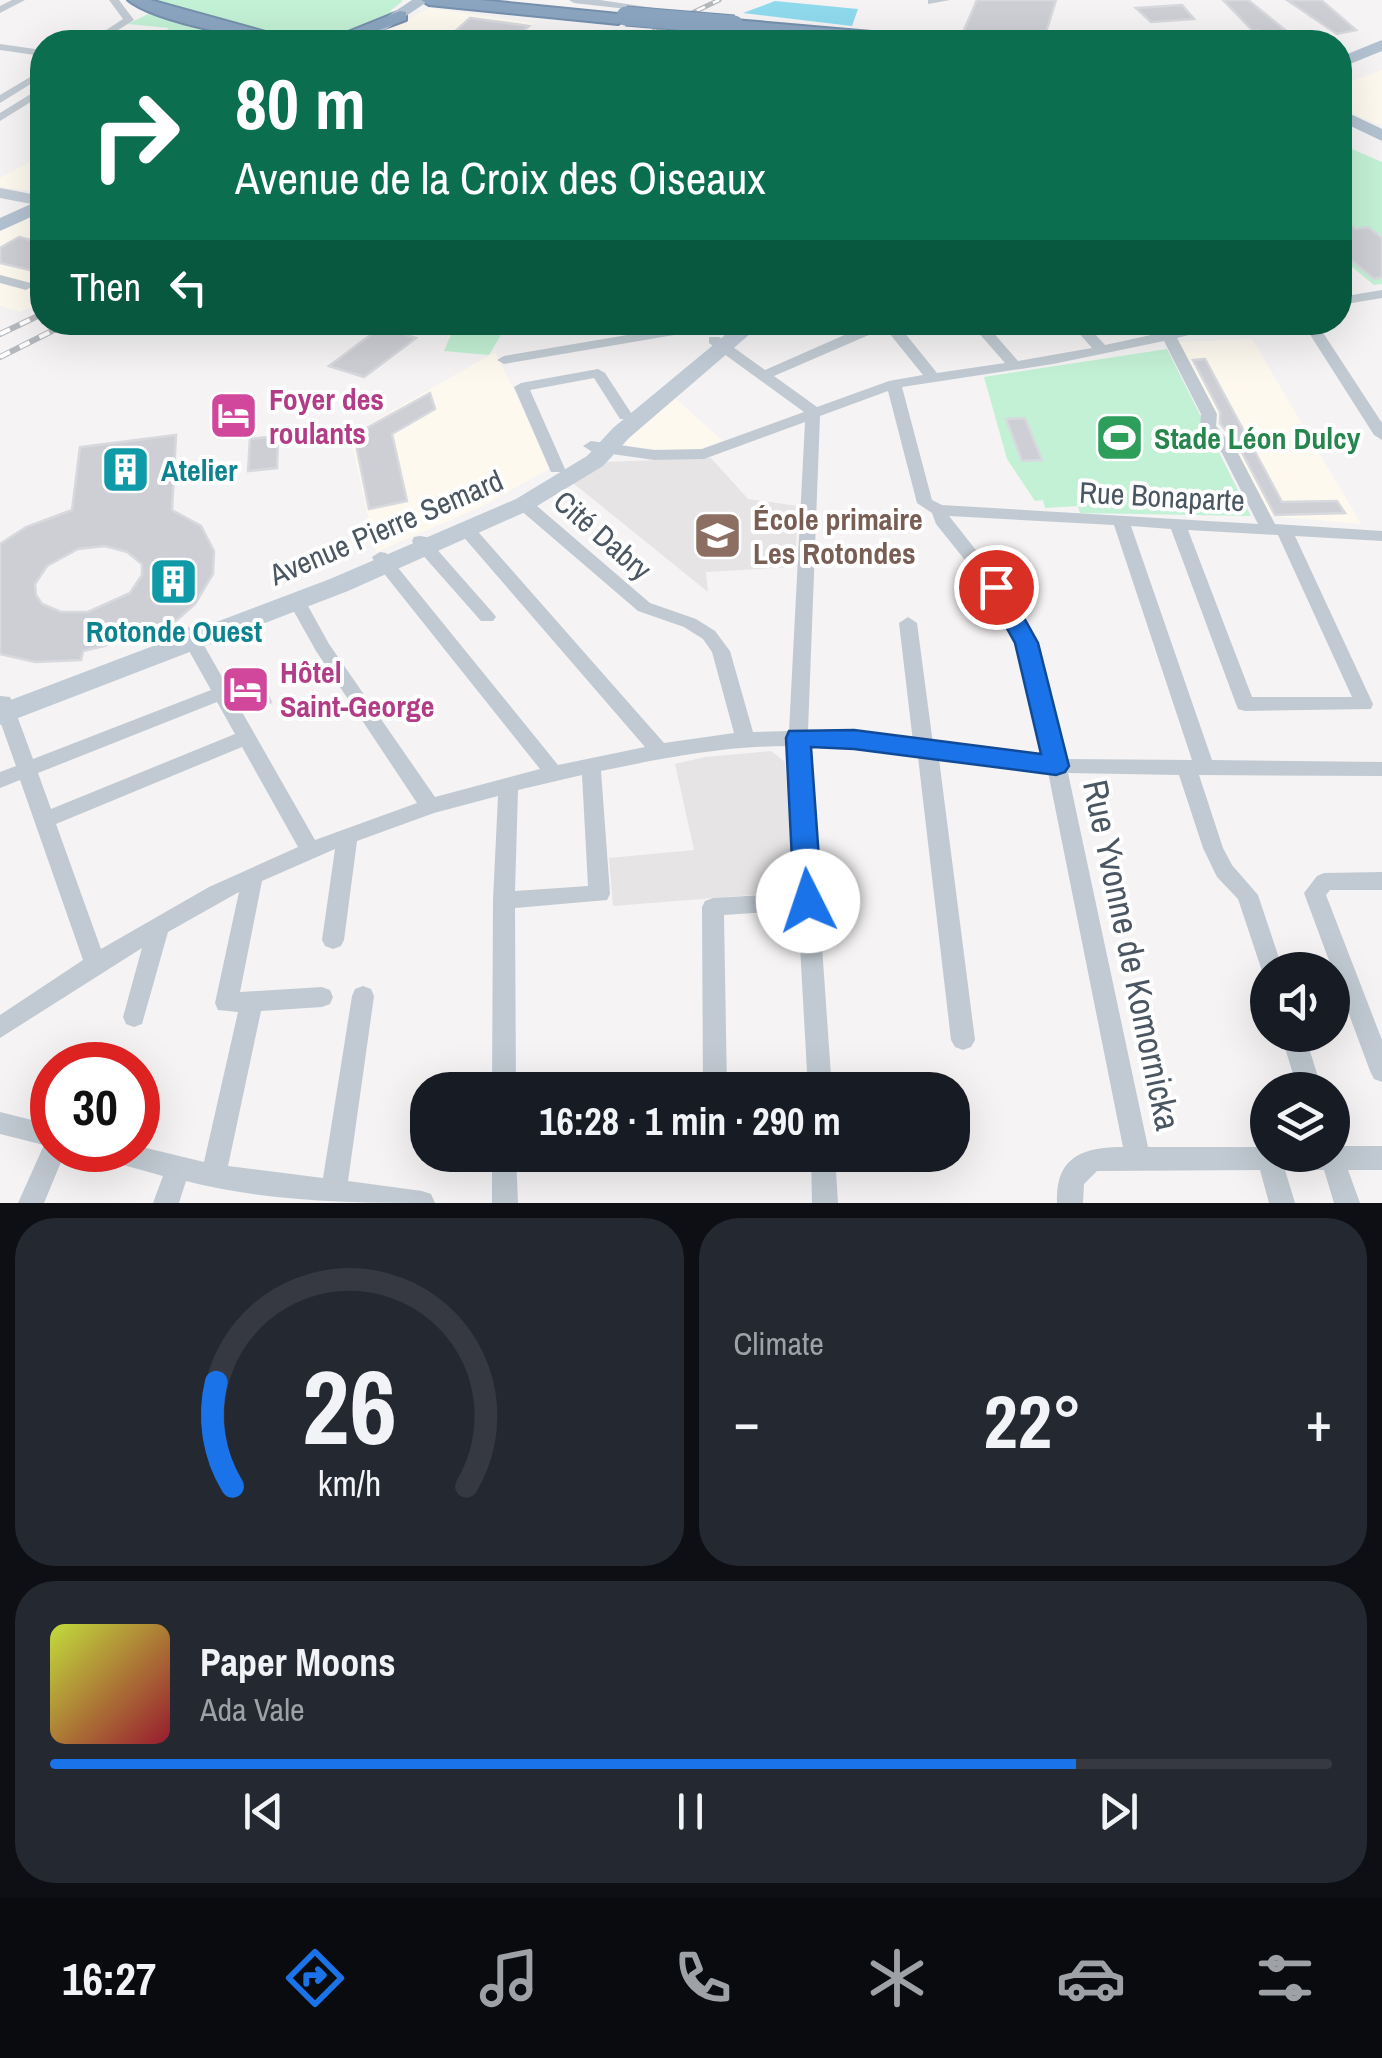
<!DOCTYPE html>
<html lang="en">
<head>
<meta charset="utf-8">
<style>
	:root { --surface:#171b24; --page:#242831; --text:#f1f3f6; --muted:#9ea1a6; --line:#363941; --accent:#1a73e8 }
	body { margin:0; font-family:"Archivo Narrow",sans-serif; background:var(--page); color:var(--text); height:100vh; display:flex; flex-direction:column; font-size:38px; white-space:nowrap }
	* { box-sizing:border-box; margin:0 }
	p { font-size:32px; color:var(--muted) }
	.icon { flex:none; width:55px; height:55px; fill:none; stroke:currentColor; stroke-width:2; stroke-linecap:round; stroke-linejoin:round }
	.map { position:relative; height:1203px; overflow:hidden }
	.panel { display:flex; flex-direction:column; gap:15px; padding:15px; background:#0d0f14; flex:1 }
	.panel>* { flex:none }
	.hud { position:absolute; left:30px; top:30px; width:1322px; height:305px; border-radius:40px; box-shadow:0 10px 40px #0002; background:#0b6e4f; color:#fff; overflow:hidden }
	.tools { position:absolute; left:1250px; top:952px; display:grid; gap:20px }
	.tools a { display:grid; place-items:center; width:100px; height:100px; border-radius:50%; background:var(--surface); box-shadow:0 10px 40px #0002; font-size:50px }
	.speed { position:absolute; left:30px; top:1042px; display:flex; gap:20px; font-size:50px; font-weight:700; text-align:center }
	.speed>* { display:grid; place-content:center; width:130px; height:130px; border-radius:50%; background:var(--surface); box-shadow:0 10px 40px #0002; line-height:1 }
	.speed .limit { border:15px solid #d22; background:#fff; color:#111 }
	.pin { position:absolute; display:grid; place-items:center; width:85px; height:85px; color:#fff; margin:-42px; border:5px solid #fff; border-radius:50%; box-shadow:0 2px 10px #0007 }
	.me { position:absolute; width:110px; margin:-55px; rotate:356deg; stroke-linejoin:round; filter:drop-shadow(0 0 8px #0008) }
	.turn { display:flex; align-items:center; gap:35px; height:210px; padding:0 40px; font-size:45px }
	.turn .icon { width:130px; height:130px; stroke-width:2.5 }
	.turn b { display:block; font-size:70px; line-height:85px }
	.then { display:flex; align-items:center; height:95px; padding:0 40px; background:#0003; gap:20px; font-size:38px }
	.big { font-size:75px; font-weight:800; line-height:1.1 }
	.panel .tile { flex:1; display:flex; flex-direction:column; justify-content:center; gap:15px; min-width:0; padding:0 35px; border-radius:40px; background:var(--page) }
	.panel .dial { align-items:center; gap:0 }
	.dial svg { height:260px; overflow:visible; fill:none; stroke:var(--line); stroke-width:7; stroke-linecap:round; text-anchor:middle }
	.dial text { fill:var(--text); stroke:none }
	.song { display:flex; align-items:center; gap:30px }
	.cover { width:120px; height:120px; border-radius:15px; background:linear-gradient(135deg,hsl(70 70% 55%),hsl(350 70% 35%)) }
	.played { height:10px; border-radius:5px; background:linear-gradient(90deg,var(--accent) 80%,var(--line) 80%) }
	.keys { display:flex; justify-content:space-around; direction:ltr }
	.heat { display:flex; justify-content:space-between; align-items:center; font-size:55px; direction:ltr }
	.panel .tiles { flex:1; display:grid; gap:15px; grid-template-columns:1fr 1fr }
	.tile:last-child { grid-column:span 2 }
	.trip { position:absolute; left:410px; top:1072px; width:560px; height:100px; border-radius:40px; background:var(--surface); box-shadow:0 10px 40px #0002; font-weight:800; line-height:100px; text-align:center }
	.menu { display:flex; height:160px; justify-content:space-around; align-items:center; background:#090b0e; color:var(--muted) }
	.menu .icon { width:70px; height:70px }
	.menu .current { color:var(--accent) }
	.menu b { font-size:45px; color:var(--text) }
	.map>svg:first-child { display:block }
	.commercial { fill:#fdf9ef }
	.education { fill:#e6e4e5 }
	.green { fill:#c3f1d5 }
	.water { fill:#90daee }
	.building { fill:#cdcfd5; stroke:#d7d9de; stroke-width:2.5; fill-rule:evenodd }
	.lines { fill:none; stroke-linecap:round; stroke-linejoin:round }
	.highway-casing { stroke:#7690ad; stroke-width:4 }
	.street { fill:#c1cad2; fill-rule:evenodd }
	.secondary { fill:#c1cbd6; fill-rule:evenodd }
	.primary { fill:#b3c2d1; fill-rule:evenodd }
	.highway { fill:#8ba5c1; fill-rule:evenodd }
	.rail-far1-casing { stroke:#b5b8bd; stroke-width:5 }
	.rail-casing { stroke:#b5b8bd; stroke-width:6 }
	.rail-far1 { stroke:#fff; stroke-width:2.5; stroke-dasharray:9; stroke-linecap:butt }
	.rail { stroke:#fff; stroke-width:4; stroke-dasharray:11; stroke-linecap:butt }
	.highway-bridge-casing { stroke:#7690ad; stroke-width:21; stroke-linecap:butt }
	.highway-bridge { stroke:#8ba5c1; stroke-width:19 }
	.route { fill:#1a73e8; stroke:#114b97; stroke-width:2.5 }
	.labels { text-anchor:middle; dominant-baseline:central; stroke-width:8; stroke-linejoin:round; paint-order:stroke }
	.hotel-label { font-size:30px; font-weight:bold; fill:#b23c85; stroke:#fff; text-anchor:start }
	.leisure-label { font-size:30px; font-weight:bold; fill:#27864d; stroke:#fff; text-anchor:start }
	.culture-label { font-size:30px; font-weight:bold; fill:#0d838f; stroke:#fff; text-anchor:start }
	.street-label { font-size:30px; fill:#4a5661; stroke:#fff }
	.education-label { font-size:30px; font-weight:bold; fill:#785e54; stroke:#fff; text-anchor:start }
	.near-street-label { font-size:35px; fill:#4a5661; stroke:#fff }
</style>
</head>
<body>
<div class="map">
<svg width="1382" height="1203" viewBox="0 0 1382 1203">
	<rect width="100%" height="100%" fill="#f5f3f3"/>
	<g class="commercial">
		<path d="M429 8 534 23 512 42 387 31Z"/>
		<path d="M1382 70V126L1340 108V85Z"/>
		<path d="M42 155V192L0 187V178Z"/>
		<path d="M42 212V302L20 312 0 306V231Z"/>
		<path d="M1252 339 1361 524 1269 516 1176 342Z"/>
		<path d="M495 352 552 467 483 506 376 552 350 435Z"/>
		<path d="M673 396 723 441 694 451H671L628 446 620 440Z"/>
	</g>
	<g class="education">
		<path d="M711 458 748 499 798 506 795 567 706 572 708 592 573 483 601 462Z"/>
		<path d="M771 751 785 762 794 887 789 892 613 906 609 858 694 850 675 764 705 757Z"/>
	</g>
	<g class="green">
		<path d="M138 0H401L403 1 390 11 393 12C365 27 340 41 308 42Z"/>
		<path d="M150 13 264 42 152 41 169 28 128 24Z"/>
		<path d="M1340 144 1382 162V284L1374 285 1340 257Z"/>
		<path d="M456 323V322L508 323 489 355 444 351Z"/>
		<path d="M1167 349 1251 516 1080 513 1078 506 1045 508 1043 500 1035 501 1007 459 984 377Z"/>
	</g>
	<path class="water" d="M775 1 858 9 852 26 743 13Z"/>
	<g class="building">
		<path d="M977 0H1056L1043 42 962 35Z"/>
		<path d="M1223 0H1248L1300 42H1273L1259 30 1253 31Z"/>
		<path d="M1287 0H1321L1356 30 1337 34Z"/>
		<path d="M1182 5 1194 19 1151 22 1136 8Z"/>
		<path d="M470 18 522 25 529 26 515 38 480 33 479 42H443Z"/>
		<path d="M1340 217 1356 229 1368 227 1382 238V277L1374 279 1340 251Z"/>
		<path d="M19 237 42 243V273L0 263V248Z"/>
		<path d="M388 322H423L407 335 416 338 364 377 329 366Z"/>
		<path d="M1205 359 1282 502 1337 501 1345 513 1275 515 1240 449 1220 423V412L1193 360Z"/>
		<path d="M430 393 435 409 392 434 407 501 369 509 354 435Z"/>
		<path d="M247 404 244 430 220 432 224 406Z"/>
		<path d="M1025 418 1042 460 1022 461 1006 419Z"/>
		<path d="M176 435 172 510 201 526 214 551 213 574 195 604 168 628 160 624 128 640 83 651 81 660 35 662 0 654V544L26 527 72 510 80 447ZM105 546 127 552 142 564V575L130 593 88 612H61L42 604 36 595 35 584 47 566 78 549Z"/>
		<path d="M278 436 277 468 248 471 250 439Z"/>
		<path d="M263 685 271 702 246 712 236 695Z"/>
	</g>
	<g class="lines">
		<defs>
			<g id="highway">
				<path d="M128 0H150L302 42C266 44 154 22 128 0Z"/>
				<path d="M421 0H479L618 14 626 19 618 24 429 5Z"/>
				<path d="M400 11 406 12V20L346 42H323Z"/>
				<path d="M734 20 929 37 938 42H875L728 29 725 25Z"/>
			</g>
		</defs>
		<use href="#highway" class="highway-casing"/>
		<g class="street">
			<path d="M12 0H25L0 13V6Z"/>
			<path d="M109 0H119L134 20 99 42H88L123 19Z"/>
			<path d="M569 0H600L667 10 662 13 574 3Z"/>
			<path d="M928 0H950L928 4Z"/>
			<path d="M0 44 42 50V56L0 50Z"/>
			<path d="M42 70V77L0 103V95Z"/>
			<path d="M42 87V95L0 121V113Z"/>
			<path d="M0 275 31 283 33 286 26 290 0 283Z"/>
			<path d="M1382 290V298L1340 305V297Z"/>
			<path d="M874 322H896L937 373 1005 363 969 322H984L1018 361 1092 348 1069 322H1084L1105 345 1211 322H1240L1177 338 1217 414 1216 426 1237 451 1275 524 1382 531V541L1295 536 1373 704 1371 709 1245 711 1238 709 1236 704 1171 529 1131 526 1212 760 1382 762V776L1199 775 1223 848 1232 865 1258 895 1283 970H1268V978L1264 977 1238 899 1217 877 1203 848 1179 775 1068 773 1148 1147H1268V1155H1332V1144L1339 1146H1382V1170H1348L1360 1203H1334L1324 1170H1285L1295 1203H1269L1260 1170 1097 1171 1084 1184 1083 1203H1057C1055 1156 1084 1147 1123 1147L1048 772 939 759 975 1040 971 1047 963 1050 955 1047 951 1040 918 757 817 745H808L832 1090H808L798 910 724 915 727 1090H703L702 907 705 901 713 898 797 893 788 746C725 746 663 758 601 771L610 894 607 900 515 908 516 1090H492L493 900 498 796 434 813 357 841 344 940 341 946 333 949 325 946 322 940 335 849 262 881 240 992 322 987 330 990 333 997 330 1004 322 1007 261 1011 228 1166 323 1178 352 996 355 989 363 986 371 989 374 996 348 1181 422 1191 431 1194 435 1203C351 1203 268 1202 186 1181L179 1203H153L163 1176 98 1158 95 1150H138V1146L204 1162 238 1012 218 1010 215 1003 239 892 168 932 142 1024 134 1027 126 1024 123 1017 142 948 0 1038V1015L83 960 20 780 0 788V772L16 766 0 721V696L10 697 12 702 33 759 211 690 179 633 188 627 197 633 315 840 417 803 316 651 288 601 297 595 303 597 329 644 435 797 540 769 374 561 372 557 380 552 386 553 558 765 645 747 461 534 459 530 467 525 473 526 664 743 734 733 712 652 703 639 684 627 638 611 518 508 516 504 524 499 530 500 650 603 696 619 715 631 730 651 753 732 789 731 805 422 704 459 654 460 591 451 583 446 591 441 654 450 702 449 804 412 709 343V337H719L765 370ZM885 328 923 375 889 381 817 407 774 376ZM1164 341 1201 414 1200 427 1222 453 1258 524 942 505 932 500 902 387 1053 364ZM888 391 917 503 932 513 936 524 989 590 1018 643 1044 757 933 744 917 623 908 617 899 623 913 742 808 731 820 416ZM949 516 1114 525 1192 760 1064 759 1036 643 1002 583ZM1188 530 1278 535 1352 697H1252ZM217 702 235 734 51 809 38 773ZM242 747 298 847 209 887 101 949 56 824ZM582 775 588 886 515 891 518 790Z"/>
			<path d="M1302 322H1316L1382 423V440L1374 435Z"/>
			<path d="M709 324 741 331 743 334 736 338 709 332 686 333 504 364 497 360 504 356 686 325Z"/>
			<path d="M598 369 605 373 633 416 630 419H620L594 378 530 390 565 469 563 472H551L514 387 521 383Z"/>
			<path d="M420 536 426 537 493 613 496 617 493 621H481L414 545 412 541 414 537Z"/>
			<path d="M1382 872V890H1330L1326 895 1382 1040V1082L1374 1079 1370 1071 1304 893 1317 876 1324 873Z"/>
			<path d="M1281 1035H1305L1322 1090H1298Z"/>
			<path d="M0 1112 52 1125V1150H66L44 1203H18L44 1145 0 1134Z"/>
			<path d="M492 1155H516L518 1203H492Z"/>
			<path d="M811 1155H835L838 1203H812Z"/>
		</g>
		<g class="secondary">
			<path d="M0 188 42 196V206L0 198Z"/>
			<path d="M741 322H764L629 438 603 466 532 509 348 591 0 725V704L330 579 516 499 587 456 613 428Z"/>
		</g>
		<g class="primary">
			<path d="M412 0H430L367 42H349Z"/>
			<path d="M1382 40V51L1340 68V57Z"/>
			<path d="M1340 109 1382 129V141L1340 121Z"/>
			<path d="M42 199V212L0 231V218Z"/>
		</g>
		<use href="#highway" class="highway"/>
		<defs>
			<path id="rail-far1" d="M632 42 719 0"/>
			<g id="rail">
				<path d="M0 334 42 314"/>
				<path d="M0 357 70 322"/>
			</g>
		</defs>
		<use href="#rail-far1" class="rail-far1-casing"/>
		<use href="#rail" class="rail-casing"/>
		<use href="#rail-far1" class="rail-far1"/>
		<use href="#rail" class="rail"/>
		<defs>
			<path id="highway-bridge" d="M626 16 734 25"/>
		</defs>
		<use href="#highway-bridge" class="highway-bridge-casing"/>
		<use href="#highway-bridge" class="highway-bridge"/>
	</g>
	<path class="route" d="M996 580 1004 582 1038 643 1069 766 1065 772 1056 775 854 749 811 747 822 901 818 909 808 913 798 909 794 901 786 738 789 731 854 730 1041 754 1015 643 984 587Z"/>
	<defs>
		<symbol id="hotel-square" viewBox="-11 -11 22 22"><rect x="-9" y="-9" width="18" height="18" rx="4" fill="#d1479c" stroke="#fff"/><path d="M-6-4.5h1.5V1H6V5H4.5V3h-9V5H-6ZM-4 0a1.8 1.8 0 1 1 3.6 0ZM.5 0V-2.5h3Q6-2.5 6 0Z" fill="#fff"/></symbol>
		<symbol id="stadium-square" viewBox="-11 -11 22 22"><rect x="-9" y="-9" width="18" height="18" rx="4" fill="#2e9e5b" stroke="#fff"/><path d="M0-5a6.5 5 0 1 0 0 10a6.5 5 0 1 0 0-10ZM-3.5-1.8h7v3.6h-7Z" fill="#fff"/></symbol>
		<symbol id="building-square" viewBox="-11 -11 22 22"><rect x="-9" y="-9" width="18" height="18" rx="4" fill="#0f9aa8" stroke="#fff"/><path d="M-4-6H4V6H1V3H-1V6H-4ZM-2.5-4.3h1.7v1.8h-1.7ZM.8-4.3h1.7v1.8H.8ZM-2.5-1h1.7V.8h-1.7ZM.8-1h1.7V.8H.8Z" fill="#fff"/></symbol>
		<symbol id="school-square" viewBox="-11 -11 22 22"><rect x="-9" y="-9" width="18" height="18" rx="4" fill="#8d6e63" stroke="#fff"/><path d="M0-5L7-2L0 1L-7-2ZM-4 1L0 2.5L4 1V4Q0 6-4 4Z" fill="#fff"/></symbol>
	</defs>
	<g fill-rule="evenodd">
		<use href="#hotel-square" x="206" y="388" width="55" height="55"/>
		<use href="#stadium-square" x="1092" y="410" width="55" height="55"/>
		<use href="#building-square" x="98" y="442" width="55" height="55"/>
		<use href="#school-square" x="690" y="508" width="55" height="55"/>
		<use href="#building-square" x="146" y="554" width="55" height="55"/>
		<use href="#hotel-square" x="218" y="662" width="55" height="55"/>
	</g>
	<g class="labels">
		<g class="hotel-label">
			<text x="269" y="399">Foyer des<tspan x="269" dy="34">roulants</tspan></text>
			<text x="280" y="672">Hôtel<tspan x="280" dy="34">Saint-George</tspan></text>
		</g>
		<g class="leisure-label">
			<text x="1154" y="438">Stade Léon Dulcy</text>
		</g>
		<g class="culture-label">
			<text x="161" y="470">Atelier</text>
			<text x="174" y="631" text-anchor="middle">Rotonde Ouest</text>
		</g>
		<g class="street-label">
			<text transform="translate(1162 496) rotate(3)">Rue Bonaparte</text>
			<text transform="translate(386 527) rotate(-23)">Avenue Pierre Semard</text>
			<text transform="translate(603 535) rotate(41)">Cité Dabry</text>
		</g>
		<g class="education-label">
			<text x="753" y="519">École primaire<tspan x="753" dy="34">Les Rotondes</tspan></text>
		</g>
		<g class="near-street-label">
			<text transform="translate(1132 955) rotate(78)">Rue Yvonne de Komornicka</text>
		</g>
	</g>
</svg>
<div class="tools">
<a><svg class="icon" aria-label="sound" viewBox="0 0 24 24"><path d="M4 9h4l5-4v14l-5-4H4zM17 9q2 3 0 6"/></svg></a>
<a><svg class="icon" aria-label="layers" viewBox="0 0 24 24"><path d="M12 4l9 5-9 5-9-5zM3 14l9 5 9-5"/></svg></a>
</div>
<div class="speed"><div class="limit">30</div></div>
<div class="pin" style="left:996px;top:587px;background:#d93025"><svg class="icon" aria-label="arrive" viewBox="0 0 24 24"><path d="M6 21V4h12l-3 4 3 4H6"/></svg></div>
<svg class="me" style="left:808px;top:901px" viewBox="-20 -20 40 40"><circle r="19" fill="#fff"/><path d="M0-13L10 11 0 6-10 11z" fill="#1a73e8"/></svg>
<div class="trip">16:28 · 1 min · 290 m</div>
<div class="hud">
<div class="turn"><svg class="icon" aria-label="right" viewBox="0 0 24 24"><path d="M7 20v-9h11M14 6l5 5-5 5"/></svg><div><b>80 m</b>Avenue de la Croix des Oiseaux</div></div>
<div class="then">Then<svg class="icon" aria-label="left" viewBox="0 0 24 24"><path d="M17 20v-9H6M10 6l-5 5 5 5"/></svg></div>
</div>
</div>
<section class="panel">
<div class="tiles">
<div class="tile dial"><svg viewBox="0 0 100 80">
<path d="M14 69A42 42 0 1 1 86 69"/>
<path d="M14 69A42 42 0 0 1 9 37" stroke="#1a73e8"/>
<text x="50" y="56" font-size="32" font-weight="700">26</text>
<text x="50" y="72" font-size="11">km/h</text>
</svg></div>
<div class="tile"><p>Climate</p>
<div class="heat"><a>−</a><b class="big">22°</b><a>+</a></div>
</div>
<div class="tile">
<div class="song"><i class="cover"></i><div><b>Paper Moons</b><p>Ada Vale</p></div></div>
<div class="played"></div>
<div class="keys"><svg class="icon" aria-label="previous" viewBox="0 0 24 24"><path d="M18 5L8 12l10 7zM5 5v14"/></svg><svg class="icon" aria-label="pause" viewBox="0 0 24 24"><path d="M8 5v14M16 5v14"/></svg><svg class="icon" aria-label="next" viewBox="0 0 24 24"><path d="M6 5l10 7-10 7zM19 5v14"/></svg></div>
</div>
</div>
</section>
<nav class="menu">
<b>16:27</b>
<svg class="icon current" aria-label="directions" viewBox="0 0 24 24"><path d="M12 3l9 9-9 9-9-9zM9 14v-3h6M13 9l2 2-2 2"/></svg>
<svg class="icon" aria-label="music" viewBox="0 0 24 24"><path d="M9 18V5l10-2v13"/><circle cx="6" cy="18" r="3"/><circle cx="16" cy="16" r="3"/></svg>
<svg class="icon" aria-label="phone" viewBox="0 0 24 24"><path d="M5 4h4l2 5-3 2q2 4 5 5l2-3 5 2v4C11 20 4 13 5 4z"/></svg>
<svg class="icon" aria-label="climate" viewBox="0 0 24 24"><path d="M12 3v18M4 7l16 10M4 17L20 7"/></svg>
<svg class="icon" aria-label="car" viewBox="0 0 24 24"><path d="M5 17H2v-5l4-1 3-4h7l3 4 3 1v5h-3M9 17h6M6 11h13"/><circle cx="7" cy="17" r="2"/><circle cx="17" cy="17" r="2"/></svg>
<svg class="icon" aria-label="filters" viewBox="0 0 24 24"><path d="M4 7h16M4 17h16"/><circle cx="9" cy="7" r="2"/><circle cx="15" cy="17" r="2"/></svg>
</nav>
</body>
</html>
